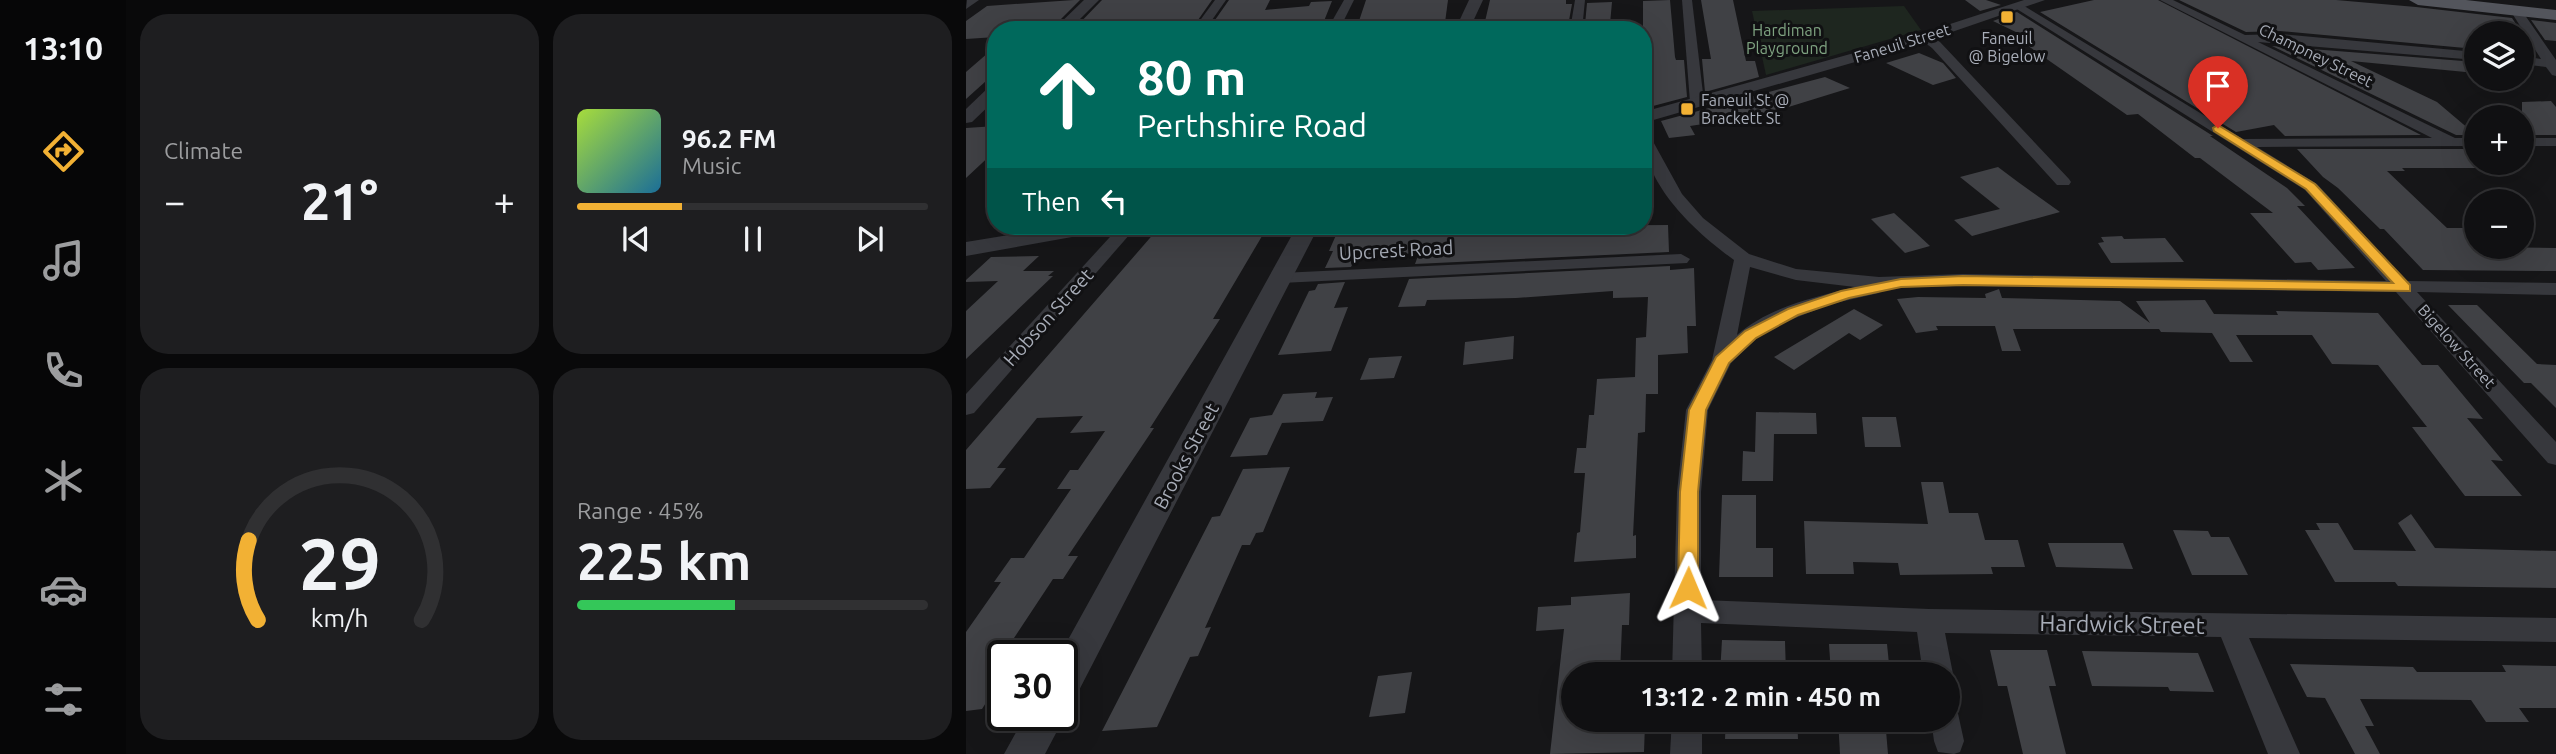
<!DOCTYPE html>
<html lang="en">
<head>
<meta charset="utf-8">
<style>
	:root { --surface:#101012; --page:#1e1e20; --text:#f1f3f6; --muted:#9c9d9f; --line:#303032; --accent:#f2b134 }
	body { margin:0; font-family:Ubuntu,sans-serif; background:var(--page); color:var(--text); height:100vh; display:flex; flex-direction:column; font-size:26px; white-space:nowrap }
	* { box-sizing:border-box; margin:0 }
	p { font-size:23px; color:var(--muted) }
	.icon { flex:none; width:38px; height:38px; fill:none; stroke:currentColor; stroke-width:2; stroke-linecap:round; stroke-linejoin:round }
	.map { position:relative; flex:1; overflow:hidden }
	.drawer { display:flex; flex-direction:column; gap:14px; padding:14px; background:#09090a; width:840px }
	.drawer>* { flex:none }
	.guide { position:absolute; left:21px; top:21px; width:665px; height:214px; border-radius:28px; box-shadow:0 7px 28px #0002,0 0 0 2px var(--line); background:#00695c; color:#fff; overflow:hidden }
	.tools { position:absolute; left:1498px; top:21px; display:grid; gap:14px }
	.tools a { display:grid; place-items:center; width:70px; height:70px; border-radius:50%; background:var(--surface); box-shadow:0 7px 28px #0002,0 0 0 2px var(--line); font-size:35px }
	.speed { position:absolute; left:21px; top:640px; display:flex; gap:14px; font-size:35px; font-weight:700; text-align:center }
	.speed>* { display:grid; place-content:center; width:91px; height:91px; border-radius:50%; background:var(--surface); box-shadow:0 7px 28px #0002,0 0 0 2px var(--line); line-height:1 }
	.speed .limit { border:4px solid #111; border-radius:10px; background:#fff; color:#111 }
	.pin { position:absolute; display:grid; place-items:center; width:60px; height:60px; color:#fff; margin:-72px -30px; border-radius:50% 50% 50% 0; rotate:-45deg; box-shadow:0 0 7px #0007 }
	.pin .icon { rotate:45deg }
	.me { position:absolute; width:77px; margin:-38px; rotate:1deg; stroke-linejoin:round; filter:drop-shadow(0 0 5px #0008) }
	.turn { display:flex; align-items:center; gap:24px; height:147px; padding:0 35px; font-size:32px }
	.turn .icon { width:91px; height:91px; stroke-width:2.5 }
	.turn b { display:block; font-size:49px; line-height:60px }
	.then { display:flex; align-items:center; height:66px; padding:0 35px; background:#0003; gap:14px; font-size:26px }
	.big { font-size:52px; font-weight:700; line-height:1.1 }
	.drawer .tile { flex:1; display:flex; flex-direction:column; justify-content:center; gap:10px; min-width:0; padding:0 24px; border-radius:28px; background:var(--page) }
	.drawer .dial { align-items:center; gap:0 }
	.dial svg { height:182px; overflow:visible; fill:none; stroke:var(--line); stroke-width:7; stroke-linecap:round; text-anchor:middle }
	.dial text { fill:var(--text); stroke:none }
	.song { display:flex; align-items:center; gap:21px }
	.cover { width:84px; height:84px; border-radius:10px; background:linear-gradient(135deg,hsl(80 70% 55%),hsl(200 70% 35%)) }
	.played { height:7px; border-radius:4px; background:linear-gradient(90deg,var(--accent) 30%,var(--line) 30%) }
	.keys { display:flex; justify-content:space-around; direction:ltr }
	.heat { display:flex; justify-content:space-between; align-items:center; font-size:38px; direction:ltr }
	.charge { height:10px; border-radius:5px; background:linear-gradient(90deg,#34c759 45%,var(--line) 0) }
	.drawer .tiles { flex:1; display:grid; gap:14px; grid-template-columns:repeat(2,1fr) }
	.trip { position:absolute; left:595px; top:662px; width:399px; height:70px; border-radius:35px; background:var(--surface); box-shadow:0 7px 28px #0002,0 0 0 2px var(--line); font-weight:700; line-height:70px; text-align:center }
	main { display:flex; flex:1; min-height:0 }
	.tab-bar { display:flex; flex-direction:column; width:126px; justify-content:space-around; align-items:center; background:#060607; color:var(--muted) }
	.tab-bar .icon { width:49px; height:49px }
	.tab-bar .current { color:var(--accent) }
	.tab-bar b { font-size:32px; color:var(--text) }
	.map>svg:first-child { display:block }
	.green { fill:#1e261f }
	.building { fill:#404145 }
	.lines { fill:none; stroke-linecap:round; stroke-linejoin:round }
	.minor { fill:#37383d; fill-rule:evenodd }
	.tertiary { fill:#37383d; fill-rule:evenodd }
	.primary { fill:#53555c; fill-rule:evenodd }
	.route { fill:#f2b134; stroke:#9d7322; stroke-width:2 }
	.poi-dot { fill:#f2b134; stroke:#111113; stroke-width:2.5 }
	.labels { text-anchor:middle; dominant-baseline:central; stroke-width:6; stroke-linejoin:round; paint-order:stroke }
	.far-park-label { font-size:16px; fill:#7fa381; stroke:#111113 }
	.far-poi-label { font-size:16px; fill:#a8adb8; stroke:#111113 }
	.far-street-label { font-size:16px; fill:#a8adb8; stroke:#111113 }
	.street-label { font-size:19px; fill:#a8adb8; stroke:#111113 }
	.near-street-label { font-size:23px; fill:#a8adb8; stroke:#111113 }
</style>
</head>
<body>
<main>
<nav class="tab-bar">
<b>13:10</b>
<svg class="icon current" aria-label="directions" viewBox="0 0 24 24"><path d="M12 3l9 9-9 9-9-9zM9 14v-3h6M13 9l2 2-2 2"/></svg>
<svg class="icon" aria-label="music" viewBox="0 0 24 24"><path d="M9 18V5l10-2v13"/><circle cx="6" cy="18" r="3"/><circle cx="16" cy="16" r="3"/></svg>
<svg class="icon" aria-label="phone" viewBox="0 0 24 24"><path d="M5 4h4l2 5-3 2q2 4 5 5l2-3 5 2v4C11 20 4 13 5 4z"/></svg>
<svg class="icon" aria-label="climate" viewBox="0 0 24 24"><path d="M12 3v18M4 7l16 10M4 17L20 7"/></svg>
<svg class="icon" aria-label="car" viewBox="0 0 24 24"><path d="M5 17H2v-5l4-1 3-4h7l3 4 3 1v5h-3M9 17h6M6 11h13"/><circle cx="7" cy="17" r="2"/><circle cx="17" cy="17" r="2"/></svg>
<svg class="icon" aria-label="filters" viewBox="0 0 24 24"><path d="M4 7h16M4 17h16"/><circle cx="9" cy="7" r="2"/><circle cx="15" cy="17" r="2"/></svg>
</nav>
<section class="drawer">
<div class="tiles">
<div class="tile"><p>Climate</p>
<div class="heat"><a>−</a><b class="big">21°</b><a>+</a></div>
</div>
<div class="tile">
<div class="song"><i class="cover"></i><div><b>96.2 FM</b><p>Music</p></div></div>
<div class="played"></div>
<div class="keys"><svg class="icon" aria-label="previous" viewBox="0 0 24 24"><path d="M18 5L8 12l10 7zM5 5v14"/></svg><svg class="icon" aria-label="pause" viewBox="0 0 24 24"><path d="M8 5v14M16 5v14"/></svg><svg class="icon" aria-label="next" viewBox="0 0 24 24"><path d="M6 5l10 7-10 7zM19 5v14"/></svg></div>
</div>
<div class="tile dial"><svg viewBox="0 0 100 80">
<path d="M14 69A42 42 0 1 1 86 69"/>
<path d="M14 69A42 42 0 0 1 10 34" stroke="#f2b134"/>
<text x="50" y="56" font-size="32" font-weight="700">29</text>
<text x="50" y="72" font-size="11">km/h</text>
</svg></div>
<div class="tile"><p>Range · 45%</p><b class="big">225 km</b><div class="charge"></div></div>
</div>
</section>
<div class="map">
<svg width="1590" height="754" viewBox="0 0 1590 754">
	<rect width="100%" height="100%" fill="#161618"/>
	<path class="green" d="M938 6 955 30 800 75 786 11Z"/>
	<g class="building">
		<path d="M108 0H114L84 30H30V37L0 39V21L21 6Z"/>
		<path d="M136 0H246L225 30H107Z"/>
		<path d="M263 0H304L299 10 343 6 345 2 366 1 356 26H350L349 30H242Z"/>
		<path d="M400 0H482L478 30H390Z"/>
		<path d="M524 0H600V4H606L602 26 517 30Z"/>
		<path d="M704 0 709 57 710 60H718L721 97 687 106 686 103 677 104V1Z"/>
		<path d="M735 0H767L780 61H789L793 77 739 92 736 59H745Z"/>
		<path d="M999 0H1020L1035 5 1014 11Z"/>
		<path d="M1128 0H1192L1455 135 1319 136 1308 125 1270 132 1074 12Z"/>
		<path d="M1213 0H1370L1450 7 1546 18 1556 33H1510V49L1314 31 1280 32Z"/>
		<path d="M646 2 644 24 619 25 621 3Z"/>
		<path d="M1051 12 1247 136H1244L1321 188 1339 206H1331L1389 268 1352 270 1345 262 1329 263 1284 213H1307L1234 158H1229L1172 114 1161 115 1045 34 1052 33 1027 21Z"/>
		<path d="M1565 20 1590 23V41L1579 40Z"/>
		<path d="M30 46V72L0 99V72Z"/>
		<path d="M1306 46 1510 62V73L1385 61 1471 102 1510 135H1490Z"/>
		<path d="M953 53 977 63 990 78 967 85 920 63Z"/>
		<path d="M859 77 884 88 764 125 757 121 724 126 729 135 703 138 695 121Z"/>
		<path d="M1585 101 1590 107V135H1556V102Z"/>
		<path d="M30 126V150L0 178V128Z"/>
		<path d="M1331 149H1510V168H1436L1439 171H1421L1481 228H1510V247L1590 248V271L1457 270 1418 229H1414L1372 188 1357 177Z"/>
		<path d="M1032 167 1052 182 1094 212 1006 236 988 220 1034 209 994 177Z"/>
		<path d="M928 213 950 233 964 246 939 253 905 219Z"/>
		<path d="M702 225 703 252 449 264 453 253 390 257 385 267 359 268 367 251H363L374 226H440V232L543 226Z"/>
		<path d="M275 226H302L247 319H254L184 428H188L102 556H112L97 579H87L44 644 37 645V676L16 709 0 711V632L35 582H28L45 558H58L105 489H91L104 470H112L139 431 104 433 117 416 71 418 31 468H40L24 488 0 489V450L190 231 273 228Z"/>
		<path d="M1156 236 1158 239 1199 238 1218 262 1145 263 1132 243 1138 242 1135 237Z"/>
		<path d="M73 256 57 271H88L82 276H87L0 359V311L32 281 0 282V280L25 257Z"/>
		<path d="M704 266V270L728 268 730 326H721L722 353 692 355V394H680L679 432 672 433 667 536 670 535V558L608 562 611 533 614 532 619 473H608L611 448H620L623 415H628L631 379 669 377 670 338 680 337 682 297 647 298V291L550 298 461 300 459 306 432 307 443 279Z"/>
		<path d="M379 282 368 308 382 307 365 351 312 355 343 291 349 290 352 284Z"/>
		<path d="M1033 289 1036 298 1154 301 1184 323 1170 301 1239 300 1248 314 1312 315 1310 311 1412 313 1456 365H1472L1517 419 1501 418 1537 461 1525 460 1556 496H1499L1446 427H1461L1412 365 1366 364 1346 335H1270L1287 362H1264L1246 333 1195 332 1193 329H1047L1055 351H1036L1029 326H970L972 330 950 333 931 299 952 297 1020 298 1019 294Z"/>
		<path d="M1482 305H1511L1571 364 1590 365V408L1565 383H1558Z"/>
		<path d="M888 309 917 325 894 340 883 333 828 370 808 357Z"/>
		<path d="M548 336 547 359 497 365 499 342Z"/>
		<path d="M436 356 428 378 394 380 403 358Z"/>
		<path d="M351 392 349 398 367 397 357 421 316 423 301 455 264 457 284 418 306 415 317 394Z"/>
		<path d="M790 412 850 413 851 434H808L807 481H776L777 451 789 452Z"/>
		<path d="M896 417H930L935 447H899Z"/>
		<path d="M324 467 297 532 290 533 284 545H276L239 628 245 627 232 656 224 657 191 727 136 731 246 517 254 516 277 469Z"/>
		<path d="M955 482H977L983 513H1012L1019 540H1052L1059 567H1025L1027 574 934 575 932 563 887 562 888 574H840L838 521 962 524Z"/>
		<path d="M756 495H790V548H807V577H753Z"/>
		<path d="M1445 514 1469 548 1590 551V588L1432 586 1429 582H1369L1339 530H1354L1350 523H1372L1388 550 1450 551 1432 523Z"/>
		<path d="M1207 530 1242 531 1245 537H1263L1282 575H1226Z"/>
		<path d="M1082 543H1157L1167 569 1090 567Z"/>
		<path d="M664 593 663 625H656L654 674H607V719H652V726L679 724 678 752 584 754 598 629 570 631 572 607 605 605V597Z"/>
		<path d="M756 640 819 641 820 674H754Z"/>
		<path d="M863 644H921L924 674H865Z"/>
		<path d="M1024 650H1081L1090 686H1083L1100 754H1057L1041 686H1032Z"/>
		<path d="M1116 651 1232 653 1248 692 1204 691 1202 687 1126 686Z"/>
		<path d="M1324 664 1447 667 1451 672H1540L1536 665 1590 666V708H1553L1563 722H1520L1505 700 1394 699 1408 726H1399L1414 754H1389L1359 698 1341 697Z"/>
		<path d="M446 672 439 713 403 717 412 676Z"/>
		<path d="M760 719H831L832 739H759Z"/>
		<path d="M872 719H919L922 754H874Z"/>
	</g>
	<g class="lines">
		<g class="minor">
			<path d="M13 0 0 9 1 0Z"/>
			<path d="M249 0H260L239 30H227Z"/>
			<path d="M378 0H388L373 30H361Z"/>
			<path d="M609 0H619L616 30H604Z"/>
			<path d="M716 0H726L738 102 731 106 724 102Z"/>
			<path d="M1194 0H1207L1279 35 1314 34 1510 52V60L1292 42 1489 138H1510V146L1291 147 1351 184 1441 281 1590 283V295L1451 292 1590 442V465L1582 463 1430 292 997 286 915 288 913 293 865 304 819 322 791 338 765 363 742 410 735 492V600L963 609 1590 618V642L1283 638 1334 754H1302L1255 637 979 633 987 674 982 684V674H957L951 632 735 623 736 674H706L711 492 720 410 746 360 768 260C728 231 677 184 677 132L684 136 716 194 737 218 783 254 830 269 913 277 997 274 1420 281 1339 190 1046 6 1055 4 1277 139 1466 138ZM784 267 830 280 889 287C849 297 803 307 771 335Z"/>
			<path d="M1550 7 1554 8 1590 60V76L1586 75 1580 67 1556 64V56L1575 59 1544 10Z"/>
			<path d="M954 35H962L974 42 1103 179 1105 182 1103 185H1091L966 48 954 39Z"/>
			<rect x="1556" y="138" width="34" height="8"/>
			<path d="M154 226H171L8 413 0 415V394Z"/>
			<path d="M715 254 724 259 721 263 315 283 306 278 315 273Z"/>
			<path d="M982 705 991 709 998 741 994 752 988 754 972 752 968 741 965 719H982Z"/>
			<path d="M706 719H736V754H704Z"/>
		</g>
		<g class="tertiary">
			<path d="M118 0H133L103 30H87Z"/>
			<path d="M503 0H517L503 30H489Z"/>
			<path d="M1058 0H1079L948 45 677 123V112L938 39Z"/>
			<path d="M30 85V99L6 122 0 123V109L24 86Z"/>
			<path d="M98 226H145L141 230 134 232 0 256V242Z"/>
			<path d="M331 226H353L109 698 96 703V656H93Z"/>
			<path d="M96 710 99 716 79 754H38L59 716H96Z"/>
		</g>
		<path class="primary" d="M1443 0H1500L1590 10V20L1452 5Z"/>
	</g>
	<path class="route" d="M1252 125 1349 184 1444 285V291L997 285 935 287 883 298 832 315 790 338 763 363 740 410 732 492V588L729 594 722 596 715 594 712 588 714 492 723 410 750 357 779 331 822 309 875 291 935 279 997 276 1427 283 1340 189 1248 131 1247 128Z"/>
	<g class="poi-dot">
		<rect x="1034" y="10" width="14" height="14" rx="3.5"/>
		<rect x="714" y="102" width="14" height="14" rx="3.5"/>
	</g>
	<g class="labels">
		<g class="far-park-label">
			<text x="821" y="30">Hardiman<tspan x="821" dy="18">Playground</tspan></text>
		</g>
		<g class="far-poi-label">
			<text x="1041" y="38">Faneuil<tspan x="1041" dy="18">@ Bigelow</tspan></text>
			<text x="735" y="100" text-anchor="start">Faneuil St @<tspan x="735" dy="18">Brackett St</tspan></text>
		</g>
		<g class="far-street-label">
			<text transform="translate(936 43) rotate(-17)">Faneuil Street</text>
			<text transform="translate(1350 55) rotate(26)">Champney Street</text>
			<text transform="translate(1491 346) rotate(48)">Bigelow Street</text>
		</g>
		<g class="street-label">
			<text transform="translate(430 250) rotate(-3)">Upcrest Road</text>
			<text transform="translate(82 317) rotate(-48)">Hobson Street</text>
			<text transform="translate(220 456) rotate(-62)">Brooks Street</text>
		</g>
		<g class="near-street-label">
			<text transform="translate(1156 624) rotate(1)">Hardwick Street</text>
		</g>
	</g>
</svg>
<div class="tools">
<a><svg class="icon" aria-label="layers" viewBox="0 0 24 24"><path d="M12 4l9 5-9 5-9-5zM3 14l9 5 9-5"/></svg></a>
<a>+</a>
<a>−</a>
</div>
<div class="speed"><div class="limit">30</div></div>
<div class="pin" style="left:1252px;top:128px;background:#d93025"><svg class="icon" aria-label="arrive" viewBox="0 0 24 24"><path d="M6 21V4h12l-3 4 3 4H6"/></svg></div>
<svg class="me" style="left:722px;top:588px" viewBox="-20 -20 40 40"><path d="M0-17L14 15 0 8-14 15z" fill="#f2b134" stroke="#fff" stroke-width="4"/></svg>
<div class="trip">13:12 · 2 min · 450 m</div>
<div class="guide">
<div class="turn"><svg class="icon" aria-label="ahead" viewBox="0 0 24 24"><path d="M12 20V5M6 11l6-6 6 6"/></svg><div><b>80 m</b>Perthshire Road</div></div>
<div class="then">Then<svg class="icon" aria-label="left" viewBox="0 0 24 24"><path d="M17 20v-9H6M10 6l-5 5 5 5"/></svg></div>
</div>
</div>
</main>
</body>
</html>
